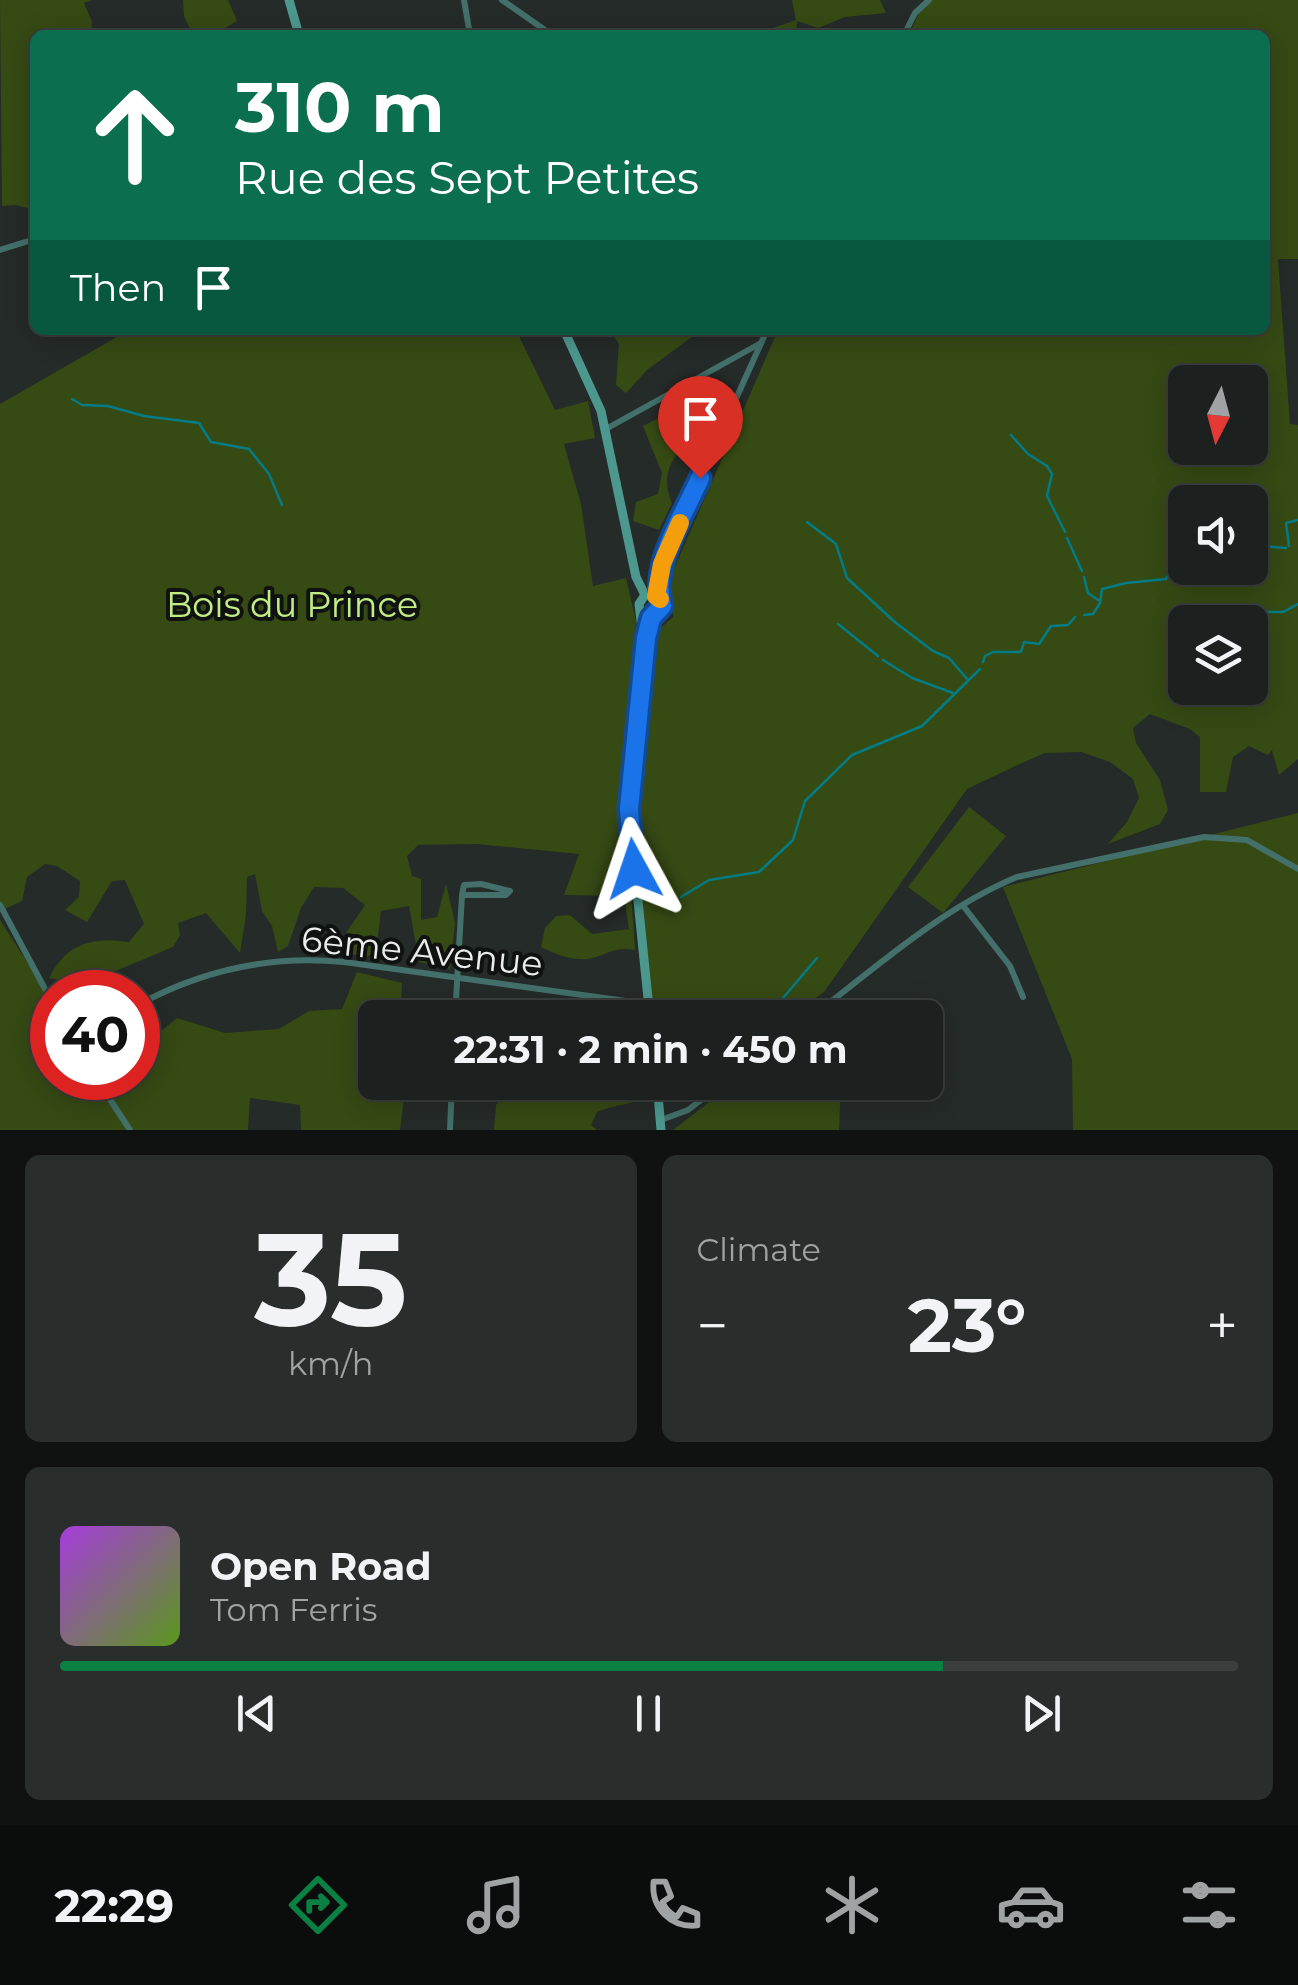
<!DOCTYPE html>
<html lang="en">
<head>
<meta charset="utf-8">
<style>
	:root { --surface:#1c201e; --page:#292d2b; --text:#f1f3f6; --muted:#a0a3a4; --line:#3a3e3c; --accent:#0b8043 }
	body { margin:0; font-family:Montserrat,sans-serif; background:var(--page); color:var(--text); height:100vh; display:flex; flex-direction:column; font-size:38px; white-space:nowrap }
	* { box-sizing:border-box; margin:0 }
	p { font-size:32px; color:var(--muted) }
	.icon { flex:none; width:55px; height:55px; fill:none; stroke:currentColor; stroke-width:2; stroke-linecap:round; stroke-linejoin:round }
	.map { position:relative; height:1130px; overflow:hidden }
	.sheet { display:flex; flex-direction:column; gap:25px; padding:25px; background:#0f1210; flex:1 }
	.sheet>* { flex:none }
	.banner { position:absolute; left:30px; top:30px; width:1240px; height:305px; border-radius:15px; box-shadow:0 5px 25px #0003,0 0 0 2px var(--line); background:#0b6e4f; color:#fff; overflow:hidden }
	.needle { width:65px; rotate:186deg }
	.controls { position:absolute; left:1168px; top:365px; display:grid; gap:20px }
	.controls a { display:grid; place-items:center; width:100px; height:100px; border-radius:15px; background:var(--surface); box-shadow:0 5px 25px #0003,0 0 0 2px var(--line); font-size:50px }
	.speed { position:absolute; left:30px; top:970px; display:flex; gap:20px; font-size:50px; font-weight:700; text-align:center }
	.speed>* { display:grid; place-content:center; width:130px; height:130px; border-radius:50%; background:var(--surface); box-shadow:0 5px 25px #0003,0 0 0 2px var(--line); line-height:1 }
	.speed .limit { border:15px solid #d22; background:#fff; color:#111 }
	.pin { position:absolute; display:grid; place-items:center; width:85px; height:85px; color:#fff; margin:-102px -42px; border-radius:50% 50% 50% 0; rotate:-45deg; box-shadow:0 0 10px #0007 }
	.pin .icon { rotate:45deg }
	.me { position:absolute; width:110px; margin:-55px; rotate:355deg; stroke-linejoin:round; filter:drop-shadow(0 0 8px #0008) }
	.turn { display:flex; align-items:center; gap:35px; height:210px; padding:0 40px; font-size:45px }
	.turn .icon { width:130px; height:130px; stroke-width:2.5 }
	.turn b { display:block; font-size:70px; line-height:85px }
	.then { display:flex; align-items:center; height:95px; padding:0 40px; background:#0003; gap:20px; font-size:38px }
	.big { font-size:75px; font-weight:700; line-height:1.1 }
	.sheet .widget { flex:1; display:flex; flex-direction:column; justify-content:center; gap:15px; min-width:0; padding:0 35px; border-radius:15px; background:var(--page) }
	.sheet .dial { align-items:center; gap:0 }
	.dial b { font-size:130px; line-height:1 }
	.song { display:flex; align-items:center; gap:30px }
	.cover { width:120px; height:120px; border-radius:15px; background:linear-gradient(135deg,hsl(280 70% 55%),hsl(90 70% 35%)) }
	.played { height:10px; border-radius:5px; background:linear-gradient(90deg,var(--accent) 75%,var(--line) 75%) }
	.keys { display:flex; justify-content:space-around; direction:ltr }
	.heat { display:flex; justify-content:space-between; align-items:center; font-size:55px; direction:ltr }
	.sheet .tiles { flex:1; display:grid; gap:25px; grid-template-columns:1fr 1fr }
	.widget:last-child { grid-column:span 2 }
	.trip { position:absolute; left:358px; top:1000px; width:585px; height:100px; border-radius:15px; background:var(--surface); box-shadow:0 5px 25px #0003,0 0 0 2px var(--line); font-weight:700; line-height:100px; text-align:center }
	.tabs { display:flex; height:160px; justify-content:space-around; align-items:center; background:#0b0d0c; color:var(--muted) }
	.tabs .icon { width:70px; height:70px }
	.tabs .active { color:var(--accent) }
	.tabs b { font-size:45px; color:var(--text) }
	.map>svg:first-child { display:block }
	.green { fill:#364a14; fill-rule:evenodd }
	.lines { fill:none; stroke-linecap:round; stroke-linejoin:round }
	.stream { stroke:#037c85; stroke-width:2.5 }
	.street { stroke:#43706a; stroke-width:6 }
	.secondary { stroke:#4c988e; stroke-width:9 }
	.route-casing { stroke:#114b97; stroke-width:25 }
	.route { stroke:#1a73e8; stroke-width:18 }
	.slow { stroke:#f59e0b; stroke-width:18 }
	.labels { text-anchor:middle; dominant-baseline:central; stroke-width:8; stroke-linejoin:round; paint-order:stroke }
	.park-label { font-size:35px; fill:#c1ed82; stroke:#101211 }
	.street-label { font-size:35px; fill:#e9edeb; stroke:#101211 }
</style>
</head>
<body>
<div class="map">
<svg width="1298" height="1130" viewBox="0 0 1298 1130">
	<rect width="100%" height="100%" fill="#252b28"/>
	<g class="green">
		<path d="M0 0H92L84 3 92 22 91 35H35V210L16 205 2 206Z"/>
		<path d="M183 0H228L237 21 213 35H193L184 16Z"/>
		<path d="M792 0H880L886 13 845 17 818 28 797 21 796 35H753L796 20Z"/>
		<path d="M932 0H1298V259H1278L1290 424 1298 425V759L1279 775 1272 750 1268 755 1249 746 1233 757 1226 792H1200V737L1190 729 1150 714 1133 728 1136 743 1160 780 1168 810 1160 824 1108 844 1127 822 1139 798 1133 779 1110 762 1081 752 1045 753 1024 762 967 789 824 992 789 1017 654 1018 632 822 640 710 655 633 673 617 670 578 778 330H1265V35H909L919 13ZM1185 382H1250V448H1185ZM1185 502H1250V568H1185ZM1185 622H1250V688H1185Z"/>
		<path d="M129 330H516L555 410 588 401 595 438 564 444 581 504 593 586 626 578 636 621 624 788 635 950C612 946 607 956 588 959 572 961 555 954 541 947L545 928 556 916 570 915 592 934 629 929 624 896 564 895 579 854 476 844 418 845 407 856 412 876 421 879V920L437 917 446 884 455 923 450 969 419 962 409 906 381 911 376 952 364 958 348 952 346 933 365 905 343 888 314 887 301 908 288 946 278 952 272 926 262 911 255 874 247 877 246 915 240 953 206 913 178 923 180 935 173 947 118 970 68 982 49 978C67 943 91 937 129 942L144 924 125 880 112 881 87 922 65 910 79 897 80 881 57 866 45 864 27 877 22 901 0 911V404Z"/>
		<path d="M610 330H701L647 370 626 393 616 385 619 344Z"/>
		<path d="M675 410 696 439C671 454 660 475 672 503L659 530 633 521 636 502 658 494 662 473 643 426Z"/>
		<path d="M969 807 1006 836 943 913 908 887Z"/>
		<path d="M1298 813V1130H1073L1072 1059 1003 887Z"/>
		<path d="M0 920 52 1001V1078H89L93 1083 101 1078H138V1050L177 1018 225 1033 279 1029 309 1011 342 1009 357 972 402 983 401 1006 406 1017 375 1018V1082L406 1083 400 1130H301L300 1105 250 1098 248 1130H0Z"/>
		<path d="M514 1083H650L651 1092C639 1105 614 1104 597 1112L591 1125 597 1130H494L496 1105Z"/>
		<path d="M734 1083H841L839 1130H673Z"/>
	</g>
	<g class="lines">
		<g class="stream">
			<path d="M72 399 82 405 108 406 144 416 199 423 211 442 249 449 269 474 282 505"/>
			<path d="M1011 435 1028 454 1047 466 1052 474 1047 496 1065 532"/>
			<path d="M807 522 836 544 847 578 896 623 933 651 949 658 968 680"/>
			<path d="M1067 538 1082 571"/>
			<path d="M1289 546 1286 523 1298 520"/>
			<path d="M1250 550 1262 546 1286 548"/>
			<path d="M1211 568H1220"/>
			<path d="M1203 576V568"/>
			<path d="M1084 577 1088 593 1098 600"/>
			<path d="M1084 615 1093 614 1100 603 1102 589 1126 583 1166 579 1168 575 1195 576"/>
			<path d="M1249 622 1256 612H1283L1298 604"/>
			<path d="M838 624 878 656"/>
			<path d="M883 660 912 678 953 693"/>
			<path d="M983 662 985 656 993 652H1021L1024 642 1039 644 1051 626 1068 625 1075 617"/>
			<path d="M681 897 709 880 759 872 793 840 805 801 852 755 922 726 980 669"/>
			<path d="M766 1018 817 958"/>
		</g>
		<g class="street">
			<path d="M464 0 470 35"/>
			<path d="M502 0 552 35"/>
			<path d="M904 35 915 13 929 0"/>
			<path d="M0 250 35 239"/>
			<path d="M604 430 761 343"/>
			<path d="M656 595 662 564 670 545 767 330"/>
			<path d="M0 905 52 1002"/>
			<path d="M964 907 1010 966 1023 997"/>
			<path d="M138 1005C202 970 271 955 344 962L648 1004"/>
			<path d="M455 1018 462 895 464 885 481 884 510 891 506 895H462"/>
			<path d="M810 1018C875 968 942 908 1017 877L1204 837 1247 840 1298 869"/>
			<path d="M96 1078 130 1130"/>
			<path d="M661 1120 688 1110 724 1082"/>
			<path d="M450 1130 452 1082"/>
		</g>
		<g class="secondary">
			<path d="M289 0 299 35"/>
			<path d="M564 330 601 411 636 577 645 595"/>
			<path d="M645 595H656L662 607 651 618 645 638 629 813 650 1018"/>
			<path d="M642 629 639 604 645 595"/>
			<path d="M657 1082 661 1130"/>
		</g>
	</g>
	<g class="lines">
		<defs>
			<path id="route" d="M634 869 629 809 646 638 651 618 662 606C650 566 683 517 700 478"/>
		</defs>
		<use href="#route" class="route-casing"/>
		<use href="#route" class="route"/>
		<path class="slow" d="M660 599 656 596 662 564 680 523"/>
	</g>
	<g class="labels">
		<g class="park-label">
			<text x="292" y="604">Bois du Prince</text>
		</g>
		<g class="street-label">
			<text transform="translate(422 951) rotate(6)">6ème Avenue</text>
		</g>
	</g>
</svg>
<div class="controls">
<a><svg class="needle" viewBox="-14 -14 28 28"><path d="M0-13l5 13h-10z" fill="#e53935"/><path d="M0 13l5-13h-10z" fill="#a0a3a4"/></svg></a>
<a><svg class="icon" aria-label="sound" viewBox="0 0 24 24"><path d="M4 9h4l5-4v14l-5-4H4zM17 9q2 3 0 6"/></svg></a>
<a><svg class="icon" aria-label="layers" viewBox="0 0 24 24"><path d="M12 4l9 5-9 5-9-5zM3 14l9 5 9-5"/></svg></a>
</div>
<div class="speed"><div class="limit">40</div></div>
<div class="pin" style="left:700px;top:478px;background:#d93025"><svg class="icon" aria-label="arrive" viewBox="0 0 24 24"><path d="M6 21V4h12l-3 4 3 4H6"/></svg></div>
<svg class="me" style="left:634px;top:869px" viewBox="-20 -20 40 40"><path d="M0-17L14 15 0 8-14 15z" fill="#1a73e8" stroke="#fff" stroke-width="4"/></svg>
<div class="trip">22:31 · 2 min · 450 m</div>
<div class="banner">
<div class="turn"><svg class="icon" aria-label="ahead" viewBox="0 0 24 24"><path d="M12 20V5M6 11l6-6 6 6"/></svg><div><b>310 m</b>Rue des Sept Petites</div></div>
<div class="then">Then<svg class="icon" aria-label="arrive" viewBox="0 0 24 24"><path d="M6 21V4h12l-3 4 3 4H6"/></svg></div>
</div>
</div>
<section class="sheet">
<div class="tiles">
<div class="widget dial"><b>35</b><p>km/h</p></div>
<div class="widget"><p>Climate</p>
<div class="heat"><a>−</a><b class="big">23°</b><a>+</a></div>
</div>
<div class="widget">
<div class="song"><i class="cover"></i><div><b>Open Road</b><p>Tom Ferris</p></div></div>
<div class="played"></div>
<div class="keys"><svg class="icon" aria-label="previous" viewBox="0 0 24 24"><path d="M18 5L8 12l10 7zM5 5v14"/></svg><svg class="icon" aria-label="pause" viewBox="0 0 24 24"><path d="M8 5v14M16 5v14"/></svg><svg class="icon" aria-label="next" viewBox="0 0 24 24"><path d="M6 5l10 7-10 7zM19 5v14"/></svg></div>
</div>
</div>
</section>
<nav class="tabs">
<b>22:29</b>
<svg class="icon active" aria-label="directions" viewBox="0 0 24 24"><path d="M12 3l9 9-9 9-9-9zM9 14v-3h6M13 9l2 2-2 2"/></svg>
<svg class="icon" aria-label="music" viewBox="0 0 24 24"><path d="M9 18V5l10-2v13"/><circle cx="6" cy="18" r="3"/><circle cx="16" cy="16" r="3"/></svg>
<svg class="icon" aria-label="phone" viewBox="0 0 24 24"><path d="M5 4h4l2 5-3 2q2 4 5 5l2-3 5 2v4C11 20 4 13 5 4z"/></svg>
<svg class="icon" aria-label="climate" viewBox="0 0 24 24"><path d="M12 3v18M4 7l16 10M4 17L20 7"/></svg>
<svg class="icon" aria-label="car" viewBox="0 0 24 24"><path d="M5 17H2v-5l4-1 3-4h7l3 4 3 1v5h-3M9 17h6M6 11h13"/><circle cx="7" cy="17" r="2"/><circle cx="17" cy="17" r="2"/></svg>
<svg class="icon" aria-label="filters" viewBox="0 0 24 24"><path d="M4 7h16M4 17h16"/><circle cx="9" cy="7" r="2"/><circle cx="15" cy="17" r="2"/></svg>
</nav>
</body>
</html>
